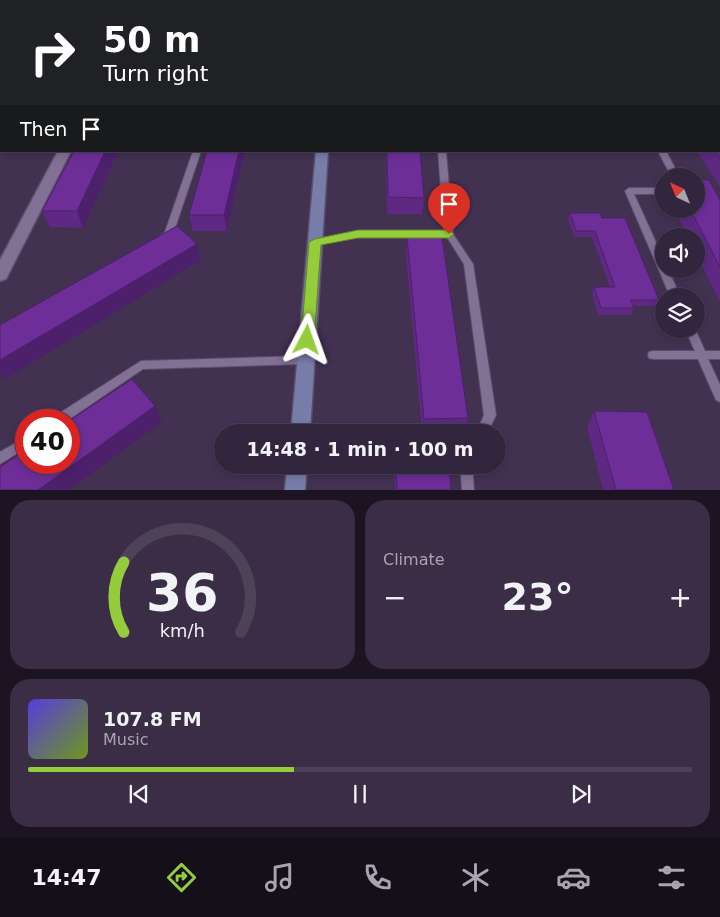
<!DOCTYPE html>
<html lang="en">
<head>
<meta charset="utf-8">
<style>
	:root { --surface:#32253e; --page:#3a2d45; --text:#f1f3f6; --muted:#a8a5b0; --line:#4d4258; --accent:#95cc3b }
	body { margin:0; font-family:"DejaVu Sans",sans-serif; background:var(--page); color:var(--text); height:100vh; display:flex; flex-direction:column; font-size:19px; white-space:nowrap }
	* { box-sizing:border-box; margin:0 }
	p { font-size:16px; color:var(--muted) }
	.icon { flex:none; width:28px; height:28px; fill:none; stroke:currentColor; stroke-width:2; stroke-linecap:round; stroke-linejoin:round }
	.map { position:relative; height:490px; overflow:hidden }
	.drawer { display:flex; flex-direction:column; gap:10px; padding:10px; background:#1c1422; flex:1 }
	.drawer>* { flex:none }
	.top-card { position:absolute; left:0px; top:0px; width:720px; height:152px; box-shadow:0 2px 8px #0003,0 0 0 1px var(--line); background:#202124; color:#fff; overflow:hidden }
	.needle { width:32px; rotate:317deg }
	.fabs { position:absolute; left:655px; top:168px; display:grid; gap:10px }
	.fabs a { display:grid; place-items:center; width:50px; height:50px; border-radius:50%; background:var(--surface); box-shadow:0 2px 8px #0003,0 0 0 1px var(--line); font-size:25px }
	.speed { position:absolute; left:15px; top:409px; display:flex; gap:10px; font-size:25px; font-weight:700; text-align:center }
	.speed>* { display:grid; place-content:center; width:65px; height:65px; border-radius:50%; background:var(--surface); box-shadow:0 2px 8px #0003,0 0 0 1px var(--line); line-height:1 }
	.speed .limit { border:8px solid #d22; background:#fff; color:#111 }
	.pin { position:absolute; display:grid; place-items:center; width:42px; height:42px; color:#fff; margin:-51px -21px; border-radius:50% 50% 50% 0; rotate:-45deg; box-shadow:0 0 5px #0007 }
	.pin .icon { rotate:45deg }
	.me { position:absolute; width:55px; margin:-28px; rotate:4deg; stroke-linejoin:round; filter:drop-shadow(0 0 4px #0008) }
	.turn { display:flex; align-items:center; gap:18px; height:105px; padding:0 20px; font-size:22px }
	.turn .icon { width:65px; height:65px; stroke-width:2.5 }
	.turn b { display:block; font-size:35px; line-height:42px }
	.then { display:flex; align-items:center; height:48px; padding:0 20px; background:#0003; gap:10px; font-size:19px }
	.big { font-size:38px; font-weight:600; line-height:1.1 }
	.drawer .tile { flex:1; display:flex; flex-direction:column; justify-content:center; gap:8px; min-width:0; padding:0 18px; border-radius:20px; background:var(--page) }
	.drawer .dial { align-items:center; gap:0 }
	.dial svg { height:130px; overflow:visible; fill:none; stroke:var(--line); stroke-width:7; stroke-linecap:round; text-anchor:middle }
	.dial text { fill:var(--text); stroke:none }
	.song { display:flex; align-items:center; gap:15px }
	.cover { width:60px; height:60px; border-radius:8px; background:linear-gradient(135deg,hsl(250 70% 55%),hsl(80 70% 35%)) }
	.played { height:5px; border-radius:2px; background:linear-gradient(90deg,var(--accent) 40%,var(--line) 40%) }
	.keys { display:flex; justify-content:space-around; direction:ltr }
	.heat { display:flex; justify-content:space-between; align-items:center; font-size:28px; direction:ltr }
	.drawer .tiles { flex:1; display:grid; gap:10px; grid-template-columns:1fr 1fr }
	.tile:last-child { grid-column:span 2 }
	.trip { position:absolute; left:214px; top:424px; width:292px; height:50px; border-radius:25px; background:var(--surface); box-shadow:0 2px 8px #0003,0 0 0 1px var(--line); font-weight:600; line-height:50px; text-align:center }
	.dock { display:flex; height:80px; justify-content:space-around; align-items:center; background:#140f19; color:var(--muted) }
	.dock .icon { width:35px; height:35px }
	.dock .active { color:var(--accent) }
	.dock b { font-size:22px; color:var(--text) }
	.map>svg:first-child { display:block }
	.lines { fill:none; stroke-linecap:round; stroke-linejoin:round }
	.lane-casing { stroke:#5d4e6a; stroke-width:2 }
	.street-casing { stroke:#5d4e6a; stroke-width:3 }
	.secondary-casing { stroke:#5d4e6a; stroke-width:3 }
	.lane { fill:#837095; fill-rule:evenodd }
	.street { fill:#837095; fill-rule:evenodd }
	.secondary { fill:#777da9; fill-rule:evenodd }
	.wall { fill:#5e2883 }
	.shaded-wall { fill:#4c206a }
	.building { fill:#6d2e98; stroke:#4c206a }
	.route { fill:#95cc3b; stroke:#618526 }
</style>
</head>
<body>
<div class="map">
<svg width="720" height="490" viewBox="0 0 720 490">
	<rect width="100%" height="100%" fill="#433152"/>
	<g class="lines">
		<defs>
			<g id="lane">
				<rect x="413" y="0" width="6" height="1"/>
				<rect x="555" y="0" width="6" height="1"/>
				<rect x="719" y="77" width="1" height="4"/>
				<path d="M193 151H201L173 234 166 239H160L159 237 165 232Z"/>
				<path d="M438 151H446L453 234 473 264 496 415 488 432H477L484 415 464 264 447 237H358L315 245 311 242 315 239 358 231H444Z"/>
				<path d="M658 151H666L679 176H671Z"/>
				<path d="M629 188H664V194H634L664 260V269H668L680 296H670L625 191Z"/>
				<path d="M685 329H695L705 351H720V359H708L720 385V402L716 400 698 359H653L649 358 648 355 649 352 653 351H695Z"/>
				<path d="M306 356 310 357 311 360 310 363 306 364 143 369 68 420H53L55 416 141 361Z"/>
				<path d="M26 437V448L0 464V452Z"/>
				<path d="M465 465H477L473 476 474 490H462L461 476Z"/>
			</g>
			<g id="street">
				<rect x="0" y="97" width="1" height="6"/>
				<path d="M58 151H71L8 275 6 279 0 281V260Z"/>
			</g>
			<g id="secondary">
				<path d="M328 0H338V1H329Z"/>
				<path d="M316 151H328L310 432H291Z"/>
				<path d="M287 465H307L305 490H285Z"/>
			</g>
		</defs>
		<use href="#lane" class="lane-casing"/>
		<use href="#street" class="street-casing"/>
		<use href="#secondary" class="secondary-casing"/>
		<use href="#lane" class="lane"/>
		<use href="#street" class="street"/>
		<use href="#secondary" class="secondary"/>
	</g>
	<g class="wall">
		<path d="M176 0H205L204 1H177Z"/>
		<path d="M510 0H542L543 1H510Z"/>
		<path d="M602 0H643L644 1H603Z"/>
		<path d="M720 118V187L697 151H719Z"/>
		<path d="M74 151H118L83 228 50 227 42 211Z"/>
		<path d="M245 151 227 231H193L189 215Z"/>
		<path d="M386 151H420L424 198 422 214H387Z"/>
		<path d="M631 151H647L646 153H631Z"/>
		<path d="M720 200V302L696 254V236H688L674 209H696Z"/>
		<path d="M570 213 602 218 659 300 655 306H634V308L631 315H598L592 294 594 287H610L592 237H574L568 220Z"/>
		<path d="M407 237 468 418 465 432H422L406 254Z"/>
		<path d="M594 411 674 490H603L587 427Z"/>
		<path d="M394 465H449L451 490H395Z"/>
	</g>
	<g class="shaded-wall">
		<path d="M105 151H118L83 228 77 211Z"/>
		<path d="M239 151H245L227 231 224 215Z"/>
		<path d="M197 244 201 260 5 379 0 373V360Z"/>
		<path d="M155 406 162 422 69 490H38Z"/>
	</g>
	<g class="building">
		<path d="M96 0H120L119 1H96Z"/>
		<path d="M271 0H293V1H270Z"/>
		<rect x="379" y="0" width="24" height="1"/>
		<path d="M518 0H542L543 1H518Z"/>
		<path d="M615 0H643L644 1H616Z"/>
		<path d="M719 116 720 118V159L715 151H719Z"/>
		<path d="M74 151H105L77 211H42Z"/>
		<path d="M207 151H239L224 215H189Z"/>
		<path d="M387 151H420L424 198 388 197Z"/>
		<path d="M696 180H709L720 200V267L690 209H696Z"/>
		<path d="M570 213H600L602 218H625L659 300H631L634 308H601L594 287H615L595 231H576Z"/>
		<path d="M177 226 197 244 0 360V325Z"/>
		<path d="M407 237H442L468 418 424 419Z"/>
		<path d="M132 379 155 406 38 490H0V467L26 450V462H69V421Z"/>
		<path d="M594 411 647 412 674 490H616Z"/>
		<path d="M396 465H449L451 490H397Z"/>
	</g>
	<path class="route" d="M358 230H449L454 234 449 238H358L321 245 314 340 312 344 307 345 303 344 301 340 309 242 315 239Z"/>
</svg>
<div class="fabs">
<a><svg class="needle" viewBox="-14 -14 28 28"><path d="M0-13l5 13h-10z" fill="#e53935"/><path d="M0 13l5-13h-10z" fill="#a8a5b0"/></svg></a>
<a><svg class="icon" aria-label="sound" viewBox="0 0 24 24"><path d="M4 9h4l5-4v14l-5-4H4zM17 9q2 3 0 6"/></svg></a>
<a><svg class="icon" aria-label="layers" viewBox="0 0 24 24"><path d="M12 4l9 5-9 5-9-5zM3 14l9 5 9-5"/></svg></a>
</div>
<div class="speed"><div class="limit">40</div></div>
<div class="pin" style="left:449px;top:234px;background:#d93025"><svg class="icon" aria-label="arrive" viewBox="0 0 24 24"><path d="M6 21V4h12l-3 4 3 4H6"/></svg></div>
<svg class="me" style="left:307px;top:340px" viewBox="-20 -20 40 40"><path d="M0-17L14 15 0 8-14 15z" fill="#95cc3b" stroke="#fff" stroke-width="4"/></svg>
<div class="trip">14:48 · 1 min · 100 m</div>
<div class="top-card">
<div class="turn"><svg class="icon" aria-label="right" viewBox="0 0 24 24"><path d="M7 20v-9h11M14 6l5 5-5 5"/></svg><div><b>50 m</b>Turn right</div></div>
<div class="then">Then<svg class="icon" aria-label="arrive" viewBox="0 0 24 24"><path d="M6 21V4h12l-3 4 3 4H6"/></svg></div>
</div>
</div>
<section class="drawer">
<div class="tiles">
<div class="tile dial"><svg viewBox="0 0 100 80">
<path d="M14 69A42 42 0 1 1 86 69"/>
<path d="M14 69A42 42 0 0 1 14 26" stroke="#95cc3b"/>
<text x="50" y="56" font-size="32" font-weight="700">36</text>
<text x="50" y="72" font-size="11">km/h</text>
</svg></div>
<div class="tile"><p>Climate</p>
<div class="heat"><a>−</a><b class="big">23°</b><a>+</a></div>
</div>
<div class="tile">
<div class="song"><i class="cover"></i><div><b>107.8 FM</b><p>Music</p></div></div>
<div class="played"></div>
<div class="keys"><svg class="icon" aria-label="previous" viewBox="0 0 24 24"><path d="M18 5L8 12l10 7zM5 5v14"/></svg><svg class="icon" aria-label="pause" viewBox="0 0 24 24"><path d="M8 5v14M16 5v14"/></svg><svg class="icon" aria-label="next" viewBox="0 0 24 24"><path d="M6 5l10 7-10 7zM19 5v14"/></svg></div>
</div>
</div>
</section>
<nav class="dock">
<b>14:47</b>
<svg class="icon active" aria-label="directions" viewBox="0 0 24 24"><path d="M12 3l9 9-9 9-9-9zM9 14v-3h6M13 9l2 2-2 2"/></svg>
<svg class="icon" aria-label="music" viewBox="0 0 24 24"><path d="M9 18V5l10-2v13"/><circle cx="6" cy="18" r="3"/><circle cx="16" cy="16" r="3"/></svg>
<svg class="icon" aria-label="phone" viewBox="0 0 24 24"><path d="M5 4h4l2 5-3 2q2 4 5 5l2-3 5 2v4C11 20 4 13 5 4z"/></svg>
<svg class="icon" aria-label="climate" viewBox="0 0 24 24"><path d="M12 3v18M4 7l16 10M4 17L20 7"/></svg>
<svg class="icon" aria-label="car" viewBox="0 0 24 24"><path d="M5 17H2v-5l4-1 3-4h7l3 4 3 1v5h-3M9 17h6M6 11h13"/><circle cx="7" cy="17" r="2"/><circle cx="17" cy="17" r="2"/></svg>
<svg class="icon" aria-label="filters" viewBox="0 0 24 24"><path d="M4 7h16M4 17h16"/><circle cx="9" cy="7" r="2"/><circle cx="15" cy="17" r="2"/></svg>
</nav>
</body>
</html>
